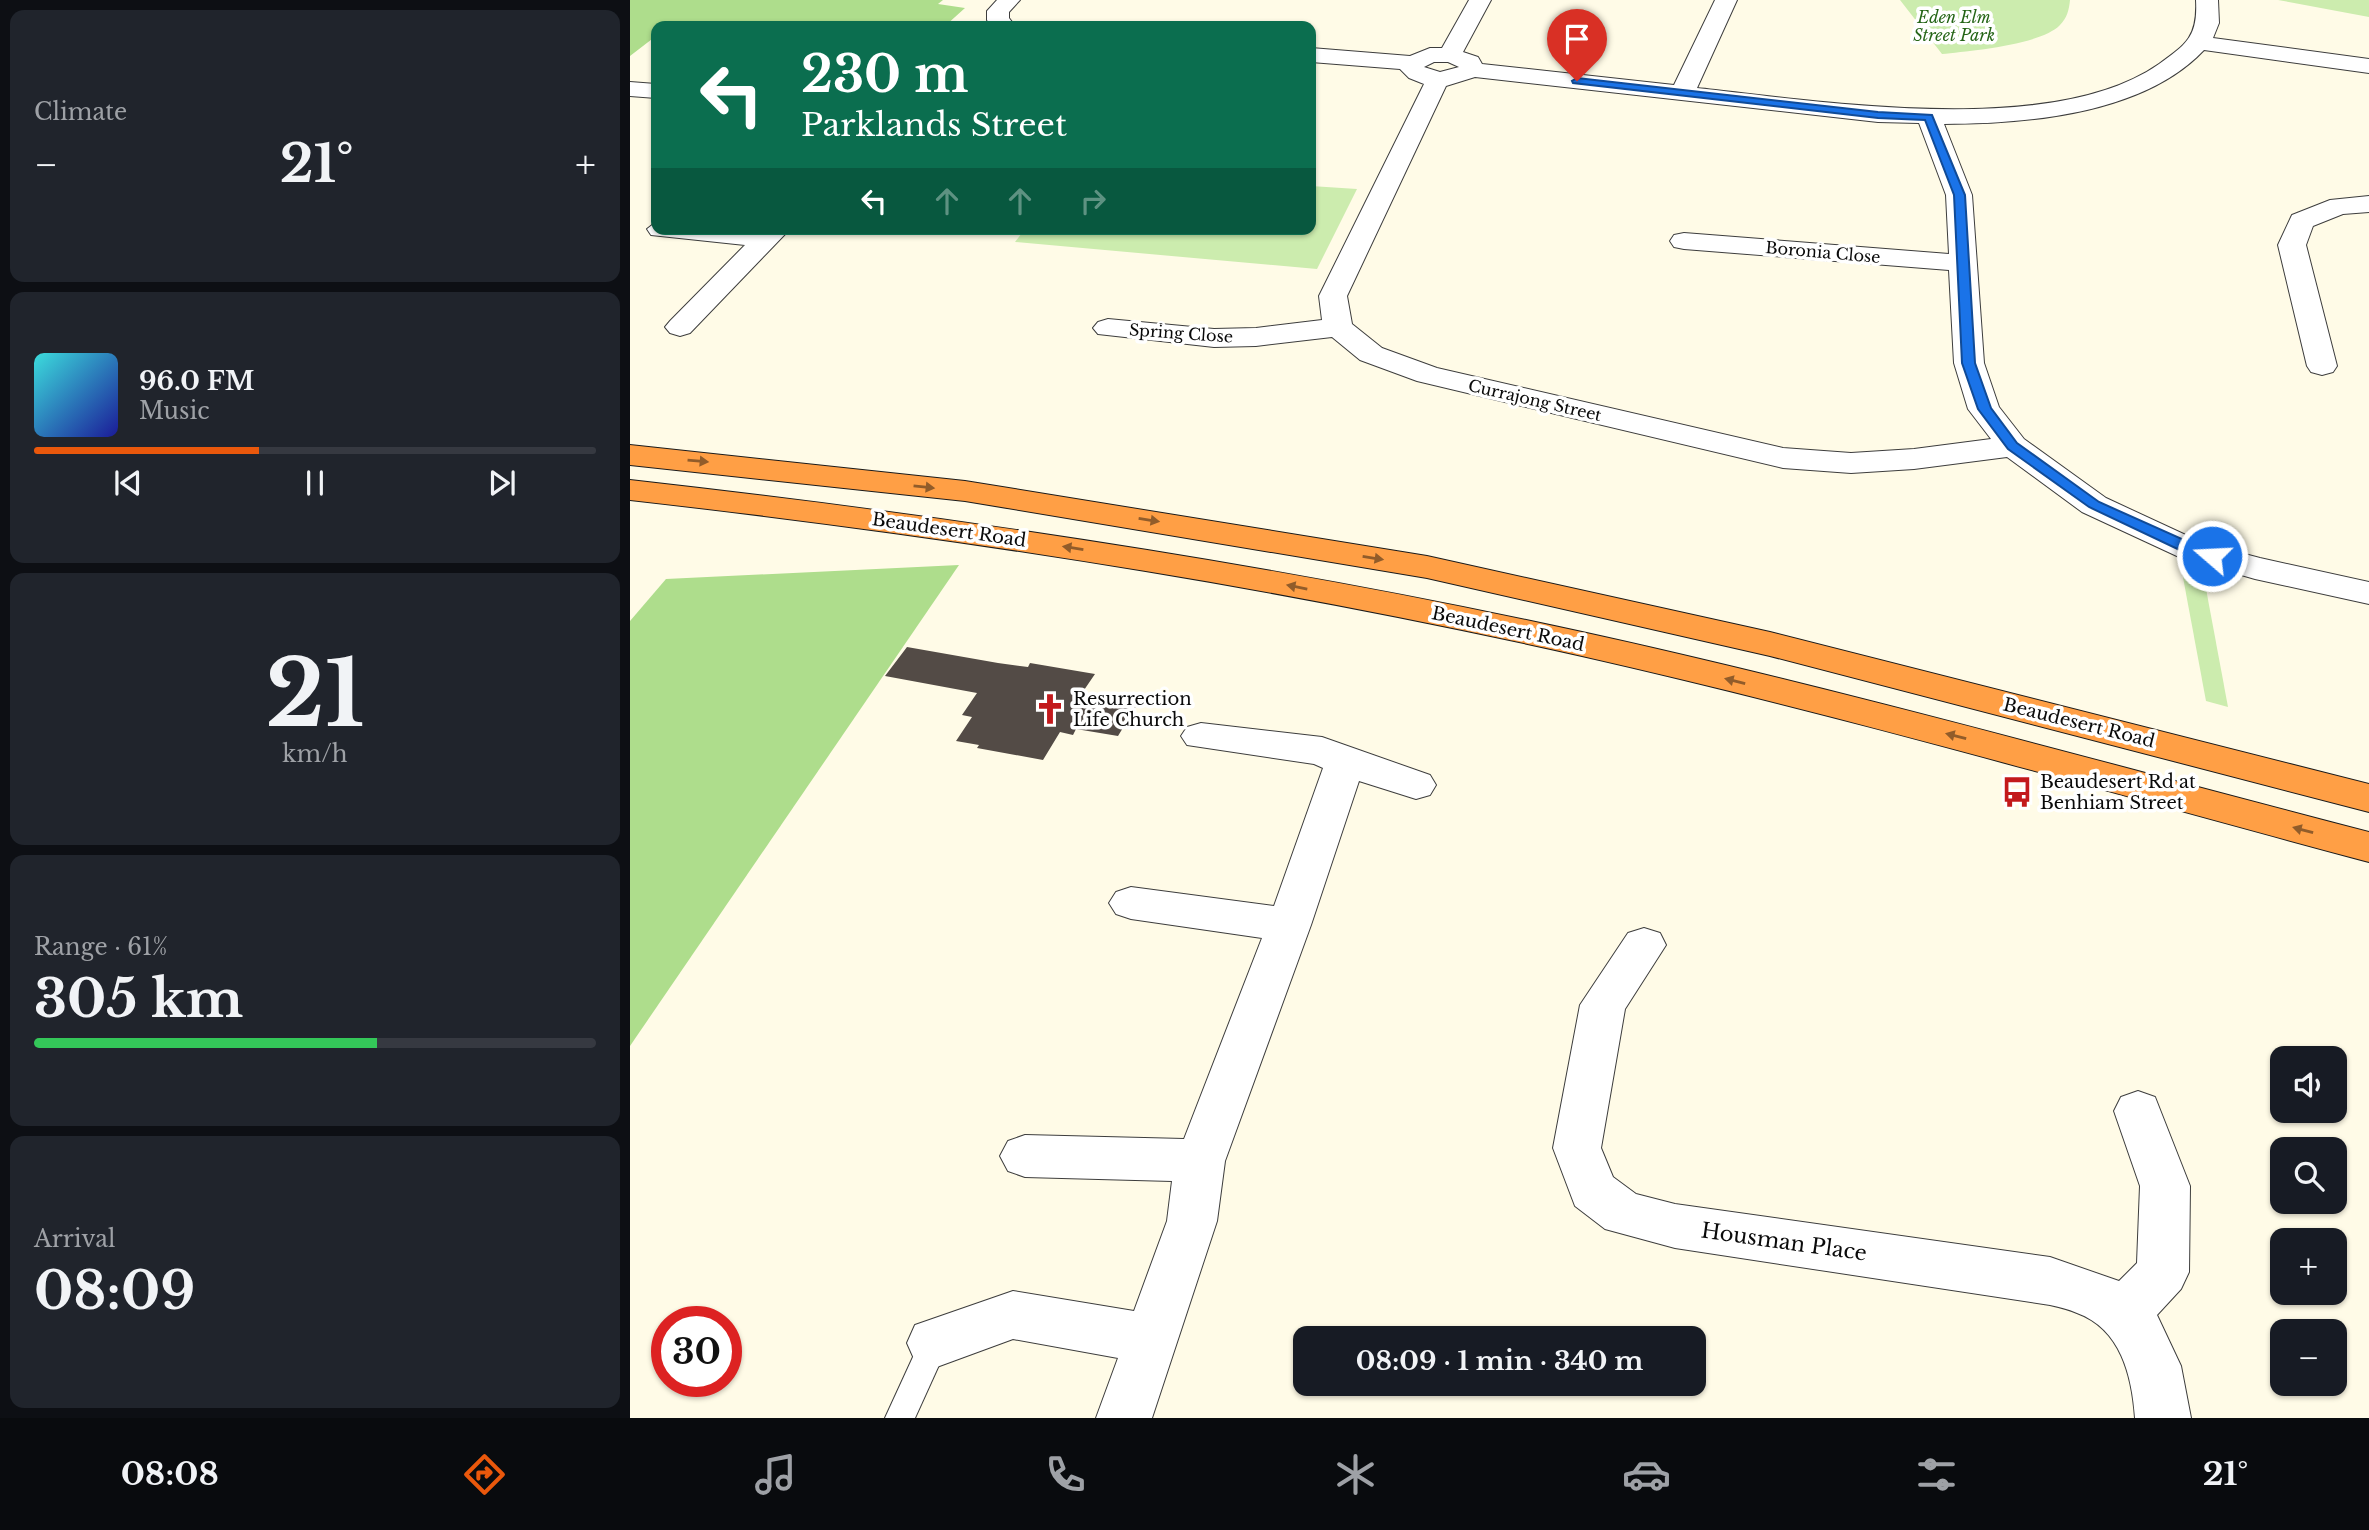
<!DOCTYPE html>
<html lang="en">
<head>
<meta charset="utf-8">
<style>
	:root { --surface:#171b24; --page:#20242c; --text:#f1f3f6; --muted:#9ea1a6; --line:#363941; --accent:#ea580c }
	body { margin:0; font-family:"Libre Baskerville",serif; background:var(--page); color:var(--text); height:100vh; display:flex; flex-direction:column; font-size:26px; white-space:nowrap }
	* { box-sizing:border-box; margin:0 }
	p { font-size:23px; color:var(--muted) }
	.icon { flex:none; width:38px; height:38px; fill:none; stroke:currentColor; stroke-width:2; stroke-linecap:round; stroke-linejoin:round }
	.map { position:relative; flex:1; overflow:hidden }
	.panel { display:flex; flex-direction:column; gap:10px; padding:10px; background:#0d0f14; width:630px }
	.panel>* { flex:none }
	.banner { position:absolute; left:21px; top:21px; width:665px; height:214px; border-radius:14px; box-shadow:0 2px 5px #0004; background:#0b6e4f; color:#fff; overflow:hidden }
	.fabs { position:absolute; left:1640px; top:1046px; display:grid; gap:14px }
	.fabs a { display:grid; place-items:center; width:77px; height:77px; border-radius:14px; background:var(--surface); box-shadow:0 2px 5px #0004; font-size:35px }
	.speed { position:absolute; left:21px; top:1306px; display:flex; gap:14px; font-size:35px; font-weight:700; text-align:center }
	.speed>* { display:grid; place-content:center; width:91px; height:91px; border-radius:50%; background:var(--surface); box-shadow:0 2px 5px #0004; line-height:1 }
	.speed .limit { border:10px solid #d22; background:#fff; color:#111 }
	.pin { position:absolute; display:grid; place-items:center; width:60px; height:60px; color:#fff; margin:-72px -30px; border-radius:50% 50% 50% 0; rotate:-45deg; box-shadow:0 0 7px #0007 }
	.pin .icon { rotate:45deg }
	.me { position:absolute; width:77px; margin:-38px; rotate:289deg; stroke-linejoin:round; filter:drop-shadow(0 0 5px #0008) }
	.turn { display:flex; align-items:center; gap:24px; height:147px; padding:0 35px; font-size:32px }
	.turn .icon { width:91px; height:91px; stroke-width:2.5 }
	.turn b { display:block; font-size:49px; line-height:60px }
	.lanes { display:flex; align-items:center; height:66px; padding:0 35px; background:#0003; justify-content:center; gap:35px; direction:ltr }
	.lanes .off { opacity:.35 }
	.big { font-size:52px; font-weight:700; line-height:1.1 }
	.panel .card { flex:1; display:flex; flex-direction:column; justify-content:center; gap:10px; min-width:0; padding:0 24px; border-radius:14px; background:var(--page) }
	.panel .dial { align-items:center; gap:0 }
	.dial b { font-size:91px; line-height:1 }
	.song { display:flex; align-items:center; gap:21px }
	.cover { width:84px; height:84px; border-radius:10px; background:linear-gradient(135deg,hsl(180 70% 55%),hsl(240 70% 35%)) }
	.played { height:7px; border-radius:4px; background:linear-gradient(90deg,var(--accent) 40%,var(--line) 40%) }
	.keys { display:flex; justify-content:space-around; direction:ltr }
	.heat { display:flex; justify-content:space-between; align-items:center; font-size:38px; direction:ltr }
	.charge { height:10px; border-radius:5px; background:linear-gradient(90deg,#34c759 61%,var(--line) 0) }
	.trip { position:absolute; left:663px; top:1326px; width:413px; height:70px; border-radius:14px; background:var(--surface); box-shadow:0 2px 5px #0004; font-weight:700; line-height:70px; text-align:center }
	.tabs { display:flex; height:112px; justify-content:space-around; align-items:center; background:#090b0e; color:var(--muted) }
	.tabs .icon { width:49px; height:49px }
	.tabs .on { color:var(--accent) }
	.tabs b { font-size:32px; color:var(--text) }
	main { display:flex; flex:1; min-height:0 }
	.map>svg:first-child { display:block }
	.green { fill:#ccecae }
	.forest { fill:#aedd8c }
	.building { fill:#534b46 }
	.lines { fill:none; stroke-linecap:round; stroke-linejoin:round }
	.lane-casing { stroke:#3d3d3d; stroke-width:2 }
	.street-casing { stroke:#3d3d3d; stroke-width:2 }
	.highway-casing { stroke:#1b1b1b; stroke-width:2 }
	.lane { fill:#fff; fill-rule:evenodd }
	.street { fill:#fff; fill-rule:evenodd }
	.highway { fill:#ff9f45; fill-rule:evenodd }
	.oneway { fill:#915c2a }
	.route { fill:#1a73e8; stroke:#114b97; stroke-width:2 }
	.labels { text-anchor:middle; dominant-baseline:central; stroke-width:7; stroke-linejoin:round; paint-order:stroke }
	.far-park-label { font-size:16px; font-style:italic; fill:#256517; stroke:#fff }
	.far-street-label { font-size:16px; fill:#0a0a0a; stroke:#fff }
	.street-label { font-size:18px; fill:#0a0a0a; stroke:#fff }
	.poi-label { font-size:18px; fill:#0a0a0a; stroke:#fff; text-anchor:start }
	.near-street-label { font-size:21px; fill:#0a0a0a; stroke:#fff }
</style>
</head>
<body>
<main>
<section class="panel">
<div class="card"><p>Climate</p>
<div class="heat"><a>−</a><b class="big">21°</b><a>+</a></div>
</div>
<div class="card">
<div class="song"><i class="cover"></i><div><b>96.0 FM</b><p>Music</p></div></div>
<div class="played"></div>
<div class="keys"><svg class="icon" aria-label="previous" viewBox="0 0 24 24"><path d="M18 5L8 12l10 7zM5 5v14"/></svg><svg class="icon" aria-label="pause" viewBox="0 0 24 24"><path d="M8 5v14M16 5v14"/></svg><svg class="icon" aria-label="next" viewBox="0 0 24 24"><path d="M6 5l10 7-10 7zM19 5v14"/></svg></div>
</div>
<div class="card dial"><b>21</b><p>km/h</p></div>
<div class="card"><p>Range · 61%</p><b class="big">305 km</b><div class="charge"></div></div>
<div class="card"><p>Arrival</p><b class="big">08:09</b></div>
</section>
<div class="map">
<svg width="1739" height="1418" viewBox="0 0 1739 1418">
	<rect width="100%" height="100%" fill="#fffbe7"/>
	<g class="green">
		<path d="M1270 0H1440C1439 10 1437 18 1430 25 1411 45 1339 51 1312 54Z"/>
		<path d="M1648 0H1739V17Z"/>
		<path d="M681 186 727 189 687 269 385 242 395 229H681Z"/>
		<path d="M1552 572 1574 578 1598 707 1576 701Z"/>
	</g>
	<g class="forest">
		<path d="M0 0H313L308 4 335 8 315 26H26V36L0 56Z"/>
		<path d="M329 565 0 1046V621L36 579Z"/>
	</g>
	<path class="building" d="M277 647 368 663 398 667 400 663 465 674 452 693 508 703 488 736 446 729 443 735 430 732 413 760 347 748 349 745 326 741 342 717 332 715 347 693 255 676Z"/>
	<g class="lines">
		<defs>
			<path id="lane" d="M304 1329 314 1333 319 1343 285 1418H255L294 1333Z"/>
			<g id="street">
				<path d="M367 0H390L379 12V18L385 26 360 25 357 20V11Z"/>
				<path d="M839 0H861L833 52 848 57 852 64 1044 85 1085 0H1107L1067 88C1191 101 1422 139 1529 64 1557 44 1568 36 1566 0H1588L1589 23 1583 38 1739 59V73L1574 50C1514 114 1396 124 1314 124L1342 195 1354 363 1369 407 1394 439 1476 498 1573 543 1630 558 1739 582V604L1625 579 1549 557 1452 512 1377 457 1284 469 1221 473 1153 468 787 381 730 360 702 337 626 346 584 347 468 334 463 328 468 322 478 319 584 329 626 328 692 320 689 296 794 84 779 78 770 69 681 62V48L780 56 800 48H812ZM804 62H818L829 67 810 72 794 67ZM845 77 1248 122 1289 123 1316 195 1319 254 1054 233 1044 235 1040 241 1044 247 1054 249 1319 270 1324 363 1338 409 1361 439 1284 449 1221 453 1153 448 807 368 752 348 722 324 717 296 816 86Z"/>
				<path d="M0 82 26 84V98L0 96Z"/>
				<path d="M1739 196V212L1713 214 1683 226 1676 245 1707 366 1703 372 1692 375 1681 372 1677 366 1648 245 1662 215 1700 200Z"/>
				<path d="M26 222V229H160L60 333 50 336 40 333 35 327 40 321 115 245 21 235 17 229Z"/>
				<path d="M571 723 692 737 800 775 806 785 800 795 786 799 729 781 681 925 595 1161 587 1221 522 1418H466L488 1358 383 1339 304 1368 285 1361 277 1343 285 1325 383 1291 504 1311 537 1221 542 1181 395 1177 378 1171 370 1156 378 1141 395 1135 554 1139 632 938 501 919 486 914 479 903 486 892 501 887 644 906 693 768 684 764 557 745 551 736 557 727Z"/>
				<path d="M1014 928 1030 933 1036 945 995 1009 971 1148 983 1177 1006 1194 1045 1204 1420 1257 1489 1281 1507 1263 1510 1186 1484 1111 1491 1097 1508 1091 1525 1097 1560 1186 1559 1272 1551 1289 1527 1315 1551 1366 1561 1418H1505C1502 1376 1491 1329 1447 1313 1438 1309 1429 1307 1420 1305L1045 1248 975 1229 945 1206 923 1148 950 1005 998 933Z"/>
			</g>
			<g id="highway">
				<path d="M0 445 335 481 797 556 1140 632 1739 784V812L1140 656 797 578 335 501 0 465Z"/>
				<path d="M0 480C320 516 637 563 952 632 1216 690 1477 764 1739 832V862C1477 792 1217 716 952 656 638 585 320 536 0 500Z"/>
			</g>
		</defs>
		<use href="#lane" class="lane-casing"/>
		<use href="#street" class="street-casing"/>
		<use href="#highway" class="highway-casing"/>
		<use href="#lane" class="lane"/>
		<use href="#street" class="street"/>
		<use href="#highway" class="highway"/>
	</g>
	<defs><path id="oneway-solid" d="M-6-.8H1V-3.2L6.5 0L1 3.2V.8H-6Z" transform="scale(1.75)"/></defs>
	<g class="oneway">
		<use href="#oneway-solid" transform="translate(68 461) rotate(5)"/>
		<use href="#oneway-solid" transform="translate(294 487) rotate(6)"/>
		<use href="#oneway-solid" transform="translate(519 520) rotate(9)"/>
		<use href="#oneway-solid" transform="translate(443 548) rotate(-171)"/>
		<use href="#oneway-solid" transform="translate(743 558) rotate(9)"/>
		<use href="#oneway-solid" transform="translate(667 587) rotate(-169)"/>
		<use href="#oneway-solid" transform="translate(1105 681) rotate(-166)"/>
		<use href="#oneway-solid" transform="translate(1326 736) rotate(-166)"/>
		<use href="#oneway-solid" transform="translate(1673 830) rotate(-165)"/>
	</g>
	<path class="route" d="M947 78 1248 112 1302 115 1335 195 1345 363 1361 408 1387 443 1469 502 1590 556 1587 559 1582 561 1556 553 1459 507 1378 449 1348 409 1332 363 1324 195 1295 120 1248 118 943 83 942 81Z"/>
	<defs>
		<symbol id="church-bare" viewBox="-9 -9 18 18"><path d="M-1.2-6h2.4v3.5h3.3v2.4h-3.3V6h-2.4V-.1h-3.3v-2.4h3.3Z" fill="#c3191c" stroke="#fff" stroke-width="2.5" paint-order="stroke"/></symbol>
		<symbol id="bus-bare" viewBox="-9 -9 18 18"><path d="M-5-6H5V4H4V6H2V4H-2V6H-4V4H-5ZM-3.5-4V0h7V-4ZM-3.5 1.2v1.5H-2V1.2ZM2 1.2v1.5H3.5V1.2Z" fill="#c3191c" stroke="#fff" stroke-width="2.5" paint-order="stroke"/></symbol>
	</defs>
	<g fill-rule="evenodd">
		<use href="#church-bare" x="398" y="687" width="44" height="44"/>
		<use href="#bus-bare" x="1365" y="770" width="44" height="44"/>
	</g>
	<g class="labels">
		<g class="far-park-label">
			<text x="1324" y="17">Eden Elm<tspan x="1324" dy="18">Street Park</tspan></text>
		</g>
		<g class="far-street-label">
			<text transform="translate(1193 252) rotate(5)">Boronia Close</text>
			<text transform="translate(551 333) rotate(4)">Spring Close</text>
			<text transform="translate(905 400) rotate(13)">Currajong Street</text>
		</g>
		<g class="street-label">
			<text transform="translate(319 530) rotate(8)">Beaudesert Road</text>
			<text transform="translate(878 629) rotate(12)">Beaudesert Road</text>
			<text transform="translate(1449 723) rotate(14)">Beaudesert Road</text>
		</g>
		<g class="poi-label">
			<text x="443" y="699">Resurrection<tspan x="443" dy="21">Life Church</tspan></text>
			<text x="1410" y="782">Beaudesert Rd at<tspan x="1410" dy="21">Benhiam Street</tspan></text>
		</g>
		<g class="near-street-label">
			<text transform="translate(1154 1242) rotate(8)">Housman Place</text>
		</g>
	</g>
</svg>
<div class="fabs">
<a><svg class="icon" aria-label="sound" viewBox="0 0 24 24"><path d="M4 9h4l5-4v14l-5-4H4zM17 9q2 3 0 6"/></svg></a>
<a><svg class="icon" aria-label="search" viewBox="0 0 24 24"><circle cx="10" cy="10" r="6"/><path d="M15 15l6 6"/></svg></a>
<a>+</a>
<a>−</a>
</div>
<div class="speed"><div class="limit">30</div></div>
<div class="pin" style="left:947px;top:81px;background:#d93025"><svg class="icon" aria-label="arrive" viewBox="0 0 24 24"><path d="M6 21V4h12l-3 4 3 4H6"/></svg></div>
<svg class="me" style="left:1582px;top:556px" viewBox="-20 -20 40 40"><circle r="17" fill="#1a73e8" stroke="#fff" stroke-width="3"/><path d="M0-11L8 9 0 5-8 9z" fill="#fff"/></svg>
<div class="trip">08:09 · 1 min · 340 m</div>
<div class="banner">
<div class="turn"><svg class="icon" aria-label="left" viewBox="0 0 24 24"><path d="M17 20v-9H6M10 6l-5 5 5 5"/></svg><div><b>230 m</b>Parklands Street</div></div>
<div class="lanes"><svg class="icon" aria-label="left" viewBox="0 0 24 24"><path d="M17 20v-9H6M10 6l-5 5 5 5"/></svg><svg class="icon off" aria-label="ahead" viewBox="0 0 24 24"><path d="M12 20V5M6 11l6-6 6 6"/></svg><svg class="icon off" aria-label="ahead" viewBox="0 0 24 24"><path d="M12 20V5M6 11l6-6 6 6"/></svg><svg class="icon off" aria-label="right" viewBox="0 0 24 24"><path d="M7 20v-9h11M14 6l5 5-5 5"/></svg></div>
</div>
</div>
</main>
<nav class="tabs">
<b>08:08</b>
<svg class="icon on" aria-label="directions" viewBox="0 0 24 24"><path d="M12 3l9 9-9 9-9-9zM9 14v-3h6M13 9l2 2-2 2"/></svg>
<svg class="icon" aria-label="music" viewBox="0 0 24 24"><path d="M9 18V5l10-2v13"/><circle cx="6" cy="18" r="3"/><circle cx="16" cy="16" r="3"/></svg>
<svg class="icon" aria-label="phone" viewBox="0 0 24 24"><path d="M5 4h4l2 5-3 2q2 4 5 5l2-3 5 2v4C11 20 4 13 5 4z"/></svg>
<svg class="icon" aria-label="climate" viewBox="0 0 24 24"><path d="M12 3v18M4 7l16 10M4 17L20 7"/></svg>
<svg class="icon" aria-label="car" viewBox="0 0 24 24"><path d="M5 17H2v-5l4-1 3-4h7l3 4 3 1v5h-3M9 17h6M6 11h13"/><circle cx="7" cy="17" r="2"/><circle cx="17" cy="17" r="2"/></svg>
<svg class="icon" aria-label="filters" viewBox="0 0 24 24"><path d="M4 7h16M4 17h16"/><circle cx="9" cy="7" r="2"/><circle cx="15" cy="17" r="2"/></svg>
<b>21°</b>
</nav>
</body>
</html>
